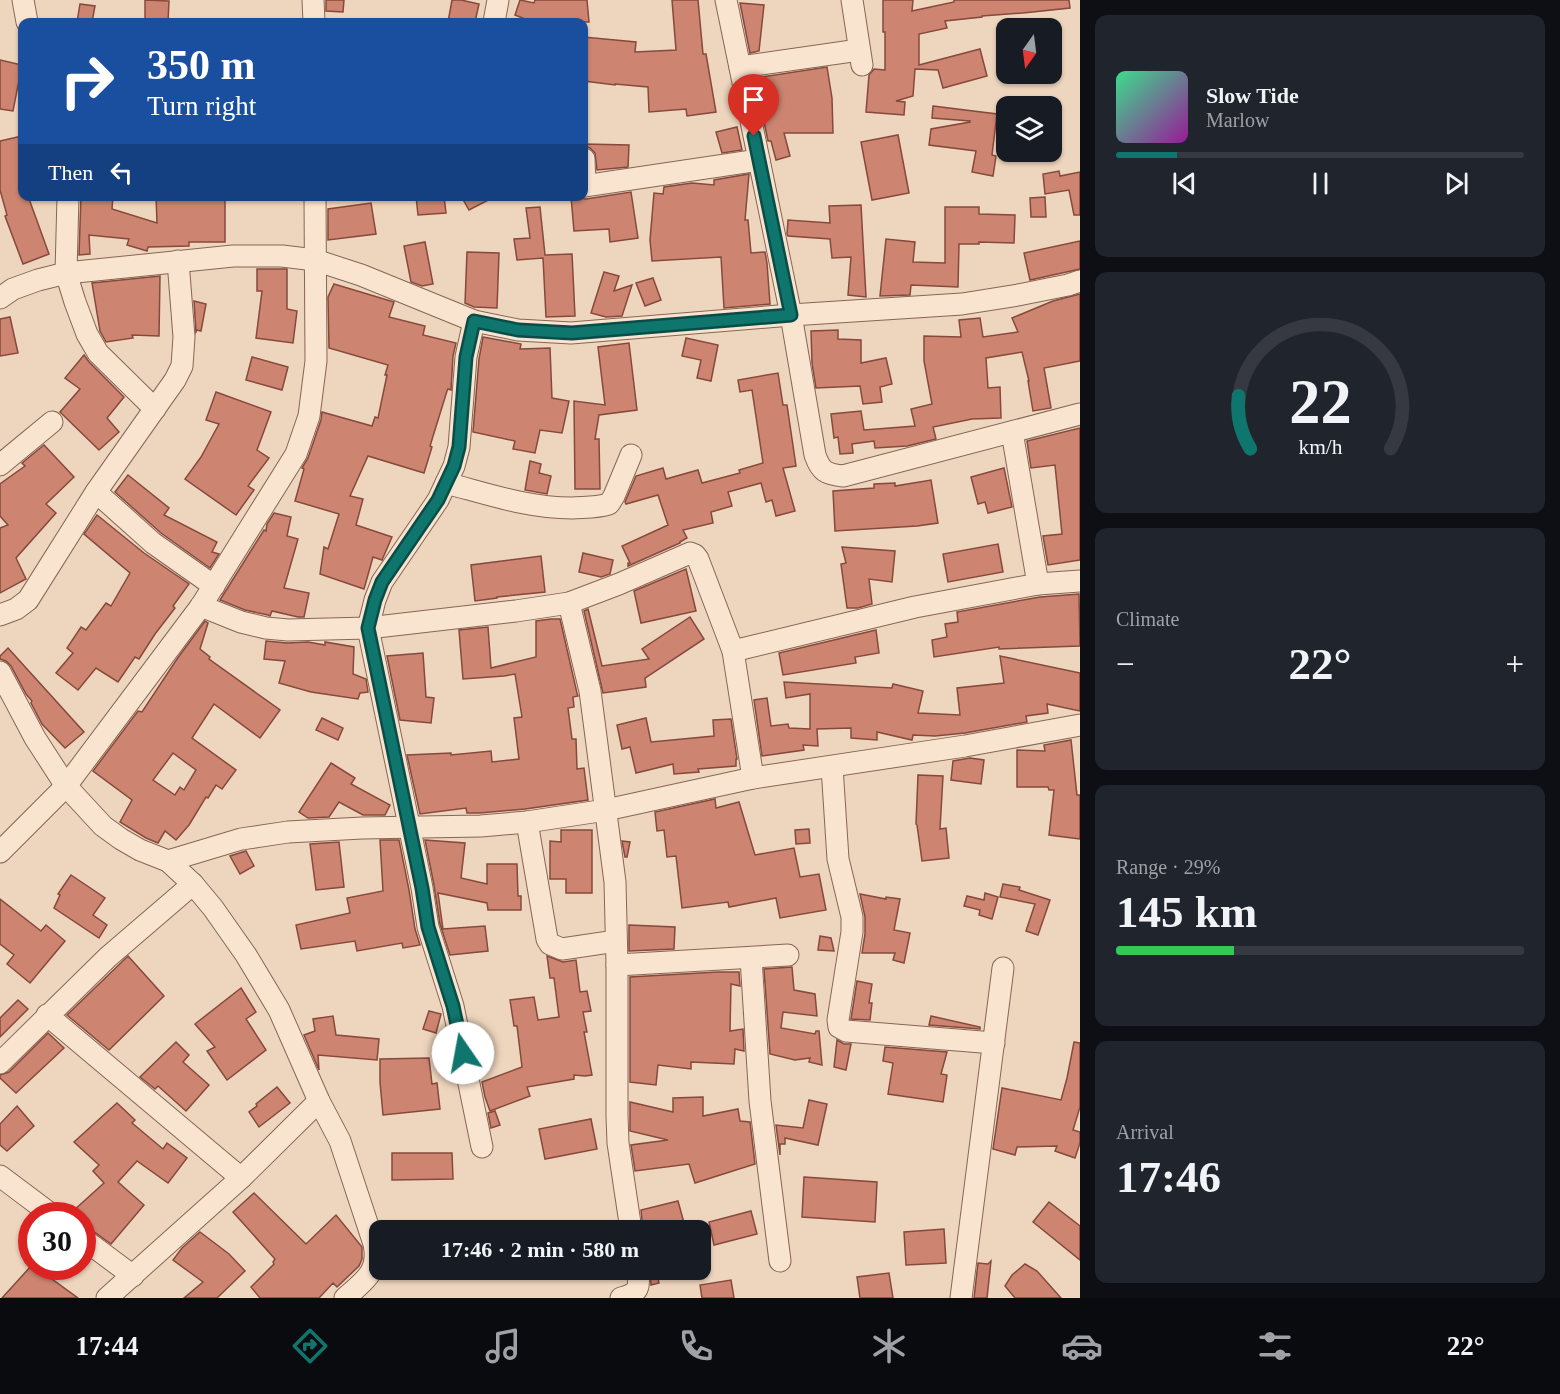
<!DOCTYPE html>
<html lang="en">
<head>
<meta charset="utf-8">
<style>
	:root { --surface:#171b24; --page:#20242c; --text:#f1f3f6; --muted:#9ea1a6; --line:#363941; --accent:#0f766e }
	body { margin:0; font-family:"Times New Roman",serif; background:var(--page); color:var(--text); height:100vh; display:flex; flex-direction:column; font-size:22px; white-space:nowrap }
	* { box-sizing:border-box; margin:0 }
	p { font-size:20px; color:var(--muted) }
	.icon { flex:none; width:33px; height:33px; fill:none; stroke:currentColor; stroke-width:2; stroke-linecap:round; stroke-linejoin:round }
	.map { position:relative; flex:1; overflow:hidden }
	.panel { display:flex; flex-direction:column; gap:15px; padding:15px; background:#0d0f14; width:480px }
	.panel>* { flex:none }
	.top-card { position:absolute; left:18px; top:18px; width:570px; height:183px; border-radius:12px; box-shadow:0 2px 4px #0004; background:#1a4fa0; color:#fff; overflow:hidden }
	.needle { width:39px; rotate:194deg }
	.tools { position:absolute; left:996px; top:18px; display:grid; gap:12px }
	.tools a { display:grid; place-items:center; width:66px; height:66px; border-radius:12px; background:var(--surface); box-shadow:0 2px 4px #0004; font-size:30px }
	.speed { position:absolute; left:18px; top:1202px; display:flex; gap:12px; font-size:30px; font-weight:700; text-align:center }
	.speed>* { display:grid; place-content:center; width:78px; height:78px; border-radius:50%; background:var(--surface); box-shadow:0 2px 4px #0004; line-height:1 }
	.speed .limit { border:9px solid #d22; background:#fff; color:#111 }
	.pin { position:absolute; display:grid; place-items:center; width:51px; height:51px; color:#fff; margin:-62px -26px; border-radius:50% 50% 50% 0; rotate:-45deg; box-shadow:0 0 6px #0007 }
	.pin .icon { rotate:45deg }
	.me { position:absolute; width:66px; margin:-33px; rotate:348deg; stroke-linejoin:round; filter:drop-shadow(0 0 4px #0008) }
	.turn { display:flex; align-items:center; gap:21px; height:126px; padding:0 30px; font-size:27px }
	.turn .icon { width:78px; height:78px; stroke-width:2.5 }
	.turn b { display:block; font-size:42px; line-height:51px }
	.then { display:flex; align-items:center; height:57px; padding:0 30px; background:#0003; gap:12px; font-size:22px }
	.big { font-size:45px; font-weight:800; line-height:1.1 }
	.panel .card { flex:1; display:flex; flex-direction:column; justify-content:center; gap:9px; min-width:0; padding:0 21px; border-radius:12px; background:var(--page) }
	.panel .dial { align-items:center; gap:0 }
	.dial svg { height:156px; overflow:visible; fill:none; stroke:var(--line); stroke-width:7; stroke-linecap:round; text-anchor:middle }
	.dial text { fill:var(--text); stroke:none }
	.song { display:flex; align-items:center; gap:18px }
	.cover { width:72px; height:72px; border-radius:9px; background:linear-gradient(135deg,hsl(150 70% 55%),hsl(300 70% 35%)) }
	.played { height:6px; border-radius:3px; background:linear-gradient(90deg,var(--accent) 15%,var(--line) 15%) }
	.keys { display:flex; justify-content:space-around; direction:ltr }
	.heat { display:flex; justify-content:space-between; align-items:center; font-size:33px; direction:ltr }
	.charge { height:9px; border-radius:4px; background:linear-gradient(90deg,#34c759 29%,var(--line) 0) }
	.trip { position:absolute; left:369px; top:1220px; width:342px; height:60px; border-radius:12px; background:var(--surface); box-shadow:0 2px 4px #0004; font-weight:800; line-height:60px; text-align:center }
	.tab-bar { display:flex; height:96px; justify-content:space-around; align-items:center; background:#090b0e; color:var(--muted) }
	.tab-bar .icon { width:42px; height:42px }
	.tab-bar .selected { color:var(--accent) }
	.tab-bar b { font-size:27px; color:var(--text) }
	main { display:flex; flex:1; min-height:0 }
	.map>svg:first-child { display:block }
	.building { fill:#cd8571; stroke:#86493b; stroke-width:1.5; fill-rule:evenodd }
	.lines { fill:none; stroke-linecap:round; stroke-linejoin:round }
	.minor-casing { stroke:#866656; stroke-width:23 }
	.minor { stroke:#f9e4d0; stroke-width:21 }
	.route-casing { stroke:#0a4d48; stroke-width:15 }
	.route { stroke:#0f766e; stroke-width:10 }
</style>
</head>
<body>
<main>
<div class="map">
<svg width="1080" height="1298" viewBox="0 0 1080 1298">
	<rect width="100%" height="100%" fill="#eed5bd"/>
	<g class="building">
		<path d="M145 0 169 1 168 22H145Z"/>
		<path d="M326 0H344L343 12 326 11Z"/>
		<path d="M452 0H461L479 4 475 22H448Z"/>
		<path d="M520 0 534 3 535 0H587L589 22H537L530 21 515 15Z"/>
		<path d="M672 0H698L703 54H706L716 112 687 116 686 109 649 112 648 87 615 84V85L584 81V37L636 42 635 52 676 50Z"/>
		<path d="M883 0H913L912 11 954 2V0H1069L1070 8 1023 13 982 16V17L945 21 947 28 919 34V65L980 49 987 76 943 88 938 70 915 69 913 96 896 101 905 102 904 115 866 112 869 75 874 69 885 70V32H883Z"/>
		<path d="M740 3 764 5 759 51 750 53Z"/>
		<path d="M80 4 95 6 92 22H77Z"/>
		<path d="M0 60 22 65 13 111 0 109Z"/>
		<path d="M827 67 832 98 833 133H784L790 156 776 160 771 141H768L755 78Z"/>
		<path d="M933 106 997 114 992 155 996 156 993 176 972 172 976 151 929 145 931 129 970 122V121L932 118Z"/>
		<path d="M737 127 742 150 722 153 716 132Z"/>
		<path d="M898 135 909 193 872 200 861 142Z"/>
		<path d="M22 136V196H28L49 254 23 264 5 216 7 215 0 190V141Z"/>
		<path d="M584 144 629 145 628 167 597 170 595 153 590 148 584 146Z"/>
		<path d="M1059 171 1060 176 1080 172V215H1074L1069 190 1045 194 1043 174Z"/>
		<path d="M749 174 745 220H748L751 253 765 252 767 263 770 304 724 308 721 257 652 261 650 240 654 193 663 194 664 187 692 183 714 185V180Z"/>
		<path d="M631 192 638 238 610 242 609 229 574 231 571 197 586 199Z"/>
		<path d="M81 196H113L112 209 157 223 156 196H225V242H189V246L148 247 147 251 127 245 129 239 89 235 90 254 79 255Z"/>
		<path d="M416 196H444L446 213 418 215Z"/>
		<path d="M461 196H496L469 210Z"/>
		<path d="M1045 197 1046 217H1031L1030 198Z"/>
		<path d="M371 203 376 234 328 240V209Z"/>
		<path d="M861 205 866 297 848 295 851 257 832 258 830 239 788 236 787 234 788 220 830 223 829 206Z"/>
		<path d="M540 207 545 255 572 254 575 316 546 317 543 258 517 260 514 239 530 238 526 208Z"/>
		<path d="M945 207H979V214L1015 215 1014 243 979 242V244H959L958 287 911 285 910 295 880 296 886 239 915 242 913 262 945 263Z"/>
		<path d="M1080 241V269L1030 280 1024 253Z"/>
		<path d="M425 242 433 284 422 286 411 282 404 246Z"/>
		<path d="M467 252 499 253 497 308 474 307 465 303Z"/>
		<path d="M257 269H287V309L297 311 293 343 256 338 262 291H257Z"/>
		<path d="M604 272 619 276 614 291 632 285 622 316 606 317 591 313Z"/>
		<path d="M160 276 159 336 132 335 133 338 106 342 100 331 92 283Z"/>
		<path d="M653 278 661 300 645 306 636 283Z"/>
		<path d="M334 284 394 302 389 317 425 326 423 335 456 343 453 356 451 390 448 389 447 391 430 446 432 447 424 473 368 456 350 496 363 499 356 525 392 537 382 560 373 557 364 589 320 574 324 547 328 549 339 514 295 501 304 469 302 468 308 458 321 420 322 412 372 426 375 417 378 418 387 375H385L388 365 329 348 328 297Z"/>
		<path d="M1080 294V361L1044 368 1051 408 1033 411 1028 381H1029L1022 352 986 358 988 388 1000 387 1001 418 972 419 933 427 936 439 907 446 875 448 874 441 852 444 853 453 840 454 838 437 834 438 831 414 861 411 864 430 915 426 911 409 932 404 924 361V336L961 337 959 320 980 318 983 337 1018 332 1012 318 1053 301Z"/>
		<path d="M194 301 206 304 201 331 197 330 196 332Z"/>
		<path d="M10 317 18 353 0 356V319Z"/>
		<path d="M838 330V339L861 340V363L886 358 892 384 880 387 882 402 863 404 860 386 816 388 812 363 811 331Z"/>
		<path d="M483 337 521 344 520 349 550 348 552 398 569 401 562 433 540 430 535 453 513 449 515 441 473 432 479 359Z"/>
		<path d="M686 338 718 345 711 381 697 378 701 360 682 356Z"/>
		<path d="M629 343 637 410 599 415 595 439H599L600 489H575L574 401 605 405 598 347Z"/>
		<path d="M84 355 89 362 124 397 107 418 119 432 99 450 60 412 80 389 65 378Z"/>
		<path d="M252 357 288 367 282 390 246 380Z"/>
		<path d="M778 373 783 405H787L796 466 783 468 795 511 776 516 772 500 766 502 761 483 728 492 732 506 711 512 713 523 683 530 687 538 680 542V543L628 566V563H630L622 546 668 525 658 495 626 504 625 502 636 476 663 468 666 479 698 470 702 483 740 473 739 470 763 463 752 390 740 392 738 380Z"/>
		<path d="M216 392 271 412 257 450 269 458 248 486 254 490 236 515 185 479 201 457 219 424 206 420Z"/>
		<path d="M1080 428V560L1048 565 1043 536 1062 534 1055 465 1031 468 1027 441Z"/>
		<path d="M44 445 74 477 46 504 56 513 16 558 26 579 0 593V528L8 525 0 516V484L25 466 22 463Z"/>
		<path d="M530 461 541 464 539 473 551 476 547 494 525 490Z"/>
		<path d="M1004 468 1012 507 988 513 985 502 978 504 971 477Z"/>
		<path d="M128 475 169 508 164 515 217 542 212 552 219 554 210 568 161 533 115 492Z"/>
		<path d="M931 480 938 523 917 526 835 531 833 491 874 488V484L895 483V486Z"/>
		<path d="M274 513 291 517 287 536 298 539 284 588 309 593 304 617H298L272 611 270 616 268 615 245 610 220 600 264 530 266 531 267 524Z"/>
		<path d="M97 515 144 553 189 584 173 606 175 608 155 634 139 659 135 657 118 682 96 668 78 690 56 673 73 653 67 648 81 627 86 630 106 603 111 606 130 573 84 534Z"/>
		<path d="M998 544 1003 572 948 582 943 554Z"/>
		<path d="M842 547 895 551 892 582 869 579 872 604 858 608H847L841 564 846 563Z"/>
		<path d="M583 553 613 560 610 574 601 577 579 572Z"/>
		<path d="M541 556 545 592 497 597V598L475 601 471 565Z"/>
		<path d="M686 569 696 611 641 623 634 591Z"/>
		<path d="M1079 594 1080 646 999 649V647L934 657 932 640 947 637 945 624 958 622 957 612 1040 597Z"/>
		<path d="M588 609 602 666 649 659 642 649 690 617 704 639 645 678 646 687 603 693 584 611Z"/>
		<path d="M551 619H560L577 693 578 696 573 697 574 707 568 708 572 739H576L577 769 584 768 588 800 525 809 480 813H467L466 808 420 814 407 755 451 753V755L491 751 492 762 519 759 514 718 522 717 515 674 504 676 463 679 459 630 488 627 491 668 536 657V621Z"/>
		<path d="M205 621 208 623 200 649 210 657 209 659 280 710 260 738 214 704 192 738 236 770 222 789 216 785 208 798 206 797 189 825 176 840 165 831 158 843 146 838 120 822 132 800 93 771 138 711 142 712 177 659ZM173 753 196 770 184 790 180 787 175 795 153 780Z"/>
		<path d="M876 630 879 653 855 657 856 663 783 675 779 653Z"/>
		<path d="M266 641 287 643 308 642 325 645V642L354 647 353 674 366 679 368 692 360 693 358 699 311 692 279 683 285 661 264 659Z"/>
		<path d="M8 648 84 732 65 748 42 724 31 703 32 701 26 694 11 666 6 661 0 659V656Z"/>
		<path d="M423 653 426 697 434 698 431 723 400 720 387 656Z"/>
		<path d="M1000 656 1080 673V711L1047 704 1048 713 1026 716 1027 722 965 733 935 736 913 735 912 740 877 732V740L851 738V728L817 729 818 746 803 745 804 750 762 756 754 700 767 698 771 726 788 724 789 728 810 729V694L786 698 784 682 892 688 893 684 923 691 918 713 960 715 957 688 1004 683Z"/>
		<path d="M322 718 343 728 338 740 316 730Z"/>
		<path d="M646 718 651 742 714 736 713 720 731 719 737 759H736V766L698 769 699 772 674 774 673 764 636 773 630 747 622 749 617 725Z"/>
		<path d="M1071 740 1077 795H1080V839L1049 835 1054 790H1049L1048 787H1017V750L1045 751 1044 745Z"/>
		<path d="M970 758 984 760 981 784 951 780 953 761Z"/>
		<path d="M331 763 355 778 351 784 390 805 385 815H363L339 802 329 817 308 818 299 812Z"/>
		<path d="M918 775 943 776 940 829 946 828 949 858 922 861 917 825 916 824Z"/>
		<path d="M715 799 716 808 739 802 755 855 794 848 800 877 819 874 826 910 780 918 776 898 729 907 728 902 682 908 676 856 667 857 664 830 657 831 655 812Z"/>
		<path d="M809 829 810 843 796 844 795 830Z"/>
		<path d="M561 830H592V893H566V879H550V841L561 842Z"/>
		<path d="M380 840H399L409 890 415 929 420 945 403 948 402 943 357 951 355 941 301 949 296 925 350 913 347 898 383 891Z"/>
		<path d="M425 840 465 843 461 878 487 884V864H517L518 896H521V910H488L487 903 438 893 443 929 485 926 488 951 450 955 440 924 434 885Z"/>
		<path d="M622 841 630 842 627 857H625Z"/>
		<path d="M339 842 344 887 316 890 310 844Z"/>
		<path d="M246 851 254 866 240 874 230 856Z"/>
		<path d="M71 875 105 898 93 915 107 925 99 938 54 908 60 895 58 894Z"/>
		<path d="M1003 884 1020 887 1019 890 1050 900 1038 935 1026 931 1035 904 1000 897Z"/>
		<path d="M985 893 998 897 992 919 979 915 980 910 964 906 967 896 984 900Z"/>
		<path d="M860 894 886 899V897L900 899 894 930 910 933 904 963 893 960 895 953H862L865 934V917Z"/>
		<path d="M0 899 41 931 46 925 65 941 30 983 7 964 14 955 0 944Z"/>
		<path d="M629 925 675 927 674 949 629 951Z"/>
		<path d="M820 936 831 938 834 951 818 950Z"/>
		<path d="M128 956 164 996 109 1050 67 1015Z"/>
		<path d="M547 956 563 962 576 960 580 992 587 991 591 1011 583 1012 587 1032H584L592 1075 585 1076 574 1075V1079L527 1087 530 1096 490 1111 485 1097 482 1082 522 1067 517 1026H514L510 1000 534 997 538 1020 559 1017 554 978H550Z"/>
		<path d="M792 967 794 990 815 994 817 1016 783 1012 781 1028 815 1034 816 1031H819L822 1065 809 1062 810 1058 795 1060 770 1054 764 969Z"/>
		<path d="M718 972H739L740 986 731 984 730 1031 743 1029 744 1051 735 1049 734 1064 691 1062V1069L658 1065 656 1085 630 1082V977Z"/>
		<path d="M857 981 872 984 869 1003H872L870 1020 851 1019Z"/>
		<path d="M241 988 256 1012 246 1019 266 1050 227 1080 207 1051 215 1047 195 1024Z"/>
		<path d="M18 1000 28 1009 0 1037V1018Z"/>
		<path d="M429 1011 441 1014 436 1033 423 1029Z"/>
		<path d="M333 1016 336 1035 379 1039 377 1060 318 1055 319 1070 304 1035 315 1031 313 1019Z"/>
		<path d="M931 1016 980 1027V1029L929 1025Z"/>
		<path d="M48 1033 64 1048 16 1093 0 1078V1075L9 1072Z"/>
		<path d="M837 1040 844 1044H851L846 1070 834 1067Z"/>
		<path d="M176 1042 189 1055 183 1062 209 1085 186 1111 158 1086 155 1089 140 1077Z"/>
		<path d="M1074 1042 1080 1043V1107L1073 1130 1080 1132V1143L1075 1158 1055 1151 1057 1146 1017 1147 1015 1155 993 1149 1002 1088 1061 1100 1067 1078Z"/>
		<path d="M885 1047 947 1052 941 1074 947 1075 943 1102 888 1094 893 1063 883 1061Z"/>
		<path d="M429 1058 432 1084 437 1083 440 1109 383 1115 380 1082V1059Z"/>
		<path d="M277 1087 290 1103 259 1127 249 1112 257 1106 256 1104Z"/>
		<path d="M703 1097V1116L738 1109 740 1121 750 1122 755 1164 695 1183 689 1164 635 1171 631 1145 668 1140 630 1131V1102L673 1112V1098Z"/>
		<path d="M809 1100 827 1104 818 1145 785 1138V1144H780V1155L776 1125 803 1128Z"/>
		<path d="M117 1103 135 1120 132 1123 163 1149 167 1143 187 1158 168 1183 137 1161 118 1182 144 1205 111 1244 82 1223V1215H77L73 1211 104 1183 93 1171 99 1165 74 1142Z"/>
		<path d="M17 1106 34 1126 7 1151 0 1145V1124Z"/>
		<path d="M495 1111 500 1125 491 1128 488 1113Z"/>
		<path d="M591 1119 597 1149 545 1159 539 1129Z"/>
		<path d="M392 1153H452L453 1179 392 1180Z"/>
		<path d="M804 1177 877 1182 875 1222 802 1217Z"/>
		<path d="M254 1193 306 1244 336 1215 362 1247V1259L359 1266 337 1287 333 1283 319 1298H260L251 1287 274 1264 273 1262 275 1259 233 1212Z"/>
		<path d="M678 1201 686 1230H643L641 1210Z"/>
		<path d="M1049 1202 1080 1226V1260L1033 1222Z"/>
		<path d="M751 1211 757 1234 714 1245 709 1222Z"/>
		<path d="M944 1229 946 1263 906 1265 904 1232Z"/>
		<path d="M200 1232 229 1254 245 1271 217 1298H184L203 1282 173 1260 182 1248Z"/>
		<path d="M991 1261 987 1298H974L978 1263 988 1264Z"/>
		<path d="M1025 1264 1037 1271 1061 1298H1015L1005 1286 1012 1275Z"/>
		<path d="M32 1265V1266H34L78 1298H2Z"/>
		<path d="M650 1269H656L659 1283 651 1285Z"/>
		<path d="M889 1273 893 1298H860L857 1277Z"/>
		<path d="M731 1280 734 1298H702L700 1285Z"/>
	</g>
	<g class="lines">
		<defs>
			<g id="minor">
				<path d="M23 0 27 22"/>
				<path d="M313 0 314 22"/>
				<path d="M726 0 791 315 815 455C821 472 826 474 843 476L1080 414"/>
				<path d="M852 0 862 65"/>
				<path d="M494 22 498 0"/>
				<path d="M740 67 859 50"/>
				<path d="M584 159 585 185"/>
				<path d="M584 186 759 160"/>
				<path d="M68 196 66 273 75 302 87 334 98 353 155 409"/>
				<path d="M0 298 13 289 38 280 66 273 233 256H282L315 260 361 275 474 321 518 330 571 333 791 315 962 304 1018 295 1068 285 1080 281"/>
				<path d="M474 321 466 357 459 447 454 466 438 500 382 582 375 600 368 628 422 888 428 927 453 1006 482 1147"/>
				<path d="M1012 432 1038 584"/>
				<path d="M0 465 52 422"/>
				<path d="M446 483C488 494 528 508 572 508 585 507 596 508 609 504L614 496 631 455"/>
				<path d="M96 492 153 543 214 586"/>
				<path d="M569 603 590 691 615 882 617 965V1116L618 1143 631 1230"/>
				<path d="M201 606 241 622 266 628 288 630 368 628 516 611 569 603 619 584 690 553 695 555 698 559 733 651 753 778"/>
				<path d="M0 615 16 609 28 600 96 492 175 380 182 366 184 337 178 261"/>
				<path d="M733 651 915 607 1038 584 1080 581"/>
				<path d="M0 672 35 738 66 786 103 826 121 839 140 850 168 861 193 884 213 908 246 955 279 1010 319 1101 340 1141 374 1244C380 1272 364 1281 345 1298"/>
				<path d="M832 767 838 859 852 917V932L838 1020 839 1027 846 1031 994 1043"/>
				<path d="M527 822 547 939 550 944 562 949 616 941"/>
				<path d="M0 852 66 786 201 606 296 454 309 416 316 361 315 196"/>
				<path d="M168 861 241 839 288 832 362 828 481 826 527 822 606 810 753 778 965 746 1080 725"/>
				<path d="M751 958 760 1101 780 1261"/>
				<path d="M617 965 788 955"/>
				<path d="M47 1015 241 1178"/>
				<path d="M0 1063 108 957 193 884"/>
				<path d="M0 1176 52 1215"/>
				<path d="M82 1238 133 1276"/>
				<path d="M107 1298 241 1178 319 1101"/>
				<path d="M621 1298C640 1293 640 1287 637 1269"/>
				<path d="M961 1298 1003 968"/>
			</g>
		</defs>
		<use href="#minor" class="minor-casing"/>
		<use href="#minor" class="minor"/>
	</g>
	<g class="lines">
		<defs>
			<path id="route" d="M463 1053 453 1006 428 927 422 888 368 628 375 600 382 582 438 500 454 466 459 447 466 357 474 321 518 330 572 333 791 315 754 136"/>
		</defs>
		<use href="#route" class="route-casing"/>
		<use href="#route" class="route"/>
	</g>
</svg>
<div class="tools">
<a><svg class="needle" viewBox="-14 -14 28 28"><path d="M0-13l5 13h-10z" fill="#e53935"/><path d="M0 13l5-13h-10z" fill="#9ea1a6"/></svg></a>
<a><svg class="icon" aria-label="layers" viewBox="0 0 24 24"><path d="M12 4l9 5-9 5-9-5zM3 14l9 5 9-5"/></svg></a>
</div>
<div class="speed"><div class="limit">30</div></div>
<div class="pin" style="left:754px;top:136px;background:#d93025"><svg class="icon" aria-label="arrive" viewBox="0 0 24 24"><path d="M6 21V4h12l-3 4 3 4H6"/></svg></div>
<svg class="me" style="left:463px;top:1053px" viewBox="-20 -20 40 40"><circle r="19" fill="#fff"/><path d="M0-13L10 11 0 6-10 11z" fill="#0f766e"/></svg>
<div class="trip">17:46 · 2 min · 580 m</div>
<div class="top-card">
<div class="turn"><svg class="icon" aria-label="right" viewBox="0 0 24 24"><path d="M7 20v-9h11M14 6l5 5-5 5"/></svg><div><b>350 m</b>Turn right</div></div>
<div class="then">Then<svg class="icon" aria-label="left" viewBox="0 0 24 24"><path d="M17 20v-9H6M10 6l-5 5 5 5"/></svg></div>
</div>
</div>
<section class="panel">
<div class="card">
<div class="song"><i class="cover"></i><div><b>Slow Tide</b><p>Marlow</p></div></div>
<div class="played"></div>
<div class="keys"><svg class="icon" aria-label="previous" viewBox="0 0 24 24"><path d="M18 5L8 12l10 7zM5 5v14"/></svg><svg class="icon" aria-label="pause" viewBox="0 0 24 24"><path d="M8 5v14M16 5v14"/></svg><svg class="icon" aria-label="next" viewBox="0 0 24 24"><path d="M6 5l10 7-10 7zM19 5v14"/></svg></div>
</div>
<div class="card dial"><svg viewBox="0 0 100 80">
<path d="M14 69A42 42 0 1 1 86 69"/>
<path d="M14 69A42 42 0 0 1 8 42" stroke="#0f766e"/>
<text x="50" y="56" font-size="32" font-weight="700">22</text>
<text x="50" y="72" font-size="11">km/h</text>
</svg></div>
<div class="card"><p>Climate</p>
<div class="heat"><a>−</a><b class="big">22°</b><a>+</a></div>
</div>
<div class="card"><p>Range · 29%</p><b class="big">145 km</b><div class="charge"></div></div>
<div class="card"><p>Arrival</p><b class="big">17:46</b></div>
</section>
</main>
<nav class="tab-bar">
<b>17:44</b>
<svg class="icon selected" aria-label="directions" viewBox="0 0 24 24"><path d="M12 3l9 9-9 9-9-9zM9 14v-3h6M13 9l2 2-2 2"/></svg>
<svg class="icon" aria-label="music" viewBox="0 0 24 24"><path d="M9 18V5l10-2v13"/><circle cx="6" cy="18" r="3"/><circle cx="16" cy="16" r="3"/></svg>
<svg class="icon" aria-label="phone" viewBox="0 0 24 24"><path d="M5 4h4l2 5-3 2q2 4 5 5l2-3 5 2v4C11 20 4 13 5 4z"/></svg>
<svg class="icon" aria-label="climate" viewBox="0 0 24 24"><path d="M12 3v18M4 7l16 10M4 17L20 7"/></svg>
<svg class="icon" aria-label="car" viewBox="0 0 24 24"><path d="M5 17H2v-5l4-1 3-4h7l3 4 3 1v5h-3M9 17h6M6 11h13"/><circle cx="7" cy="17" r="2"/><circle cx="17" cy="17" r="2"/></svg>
<svg class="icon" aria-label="filters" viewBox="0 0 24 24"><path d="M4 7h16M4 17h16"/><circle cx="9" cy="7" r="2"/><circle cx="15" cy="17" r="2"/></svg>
<b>22°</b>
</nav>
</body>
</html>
